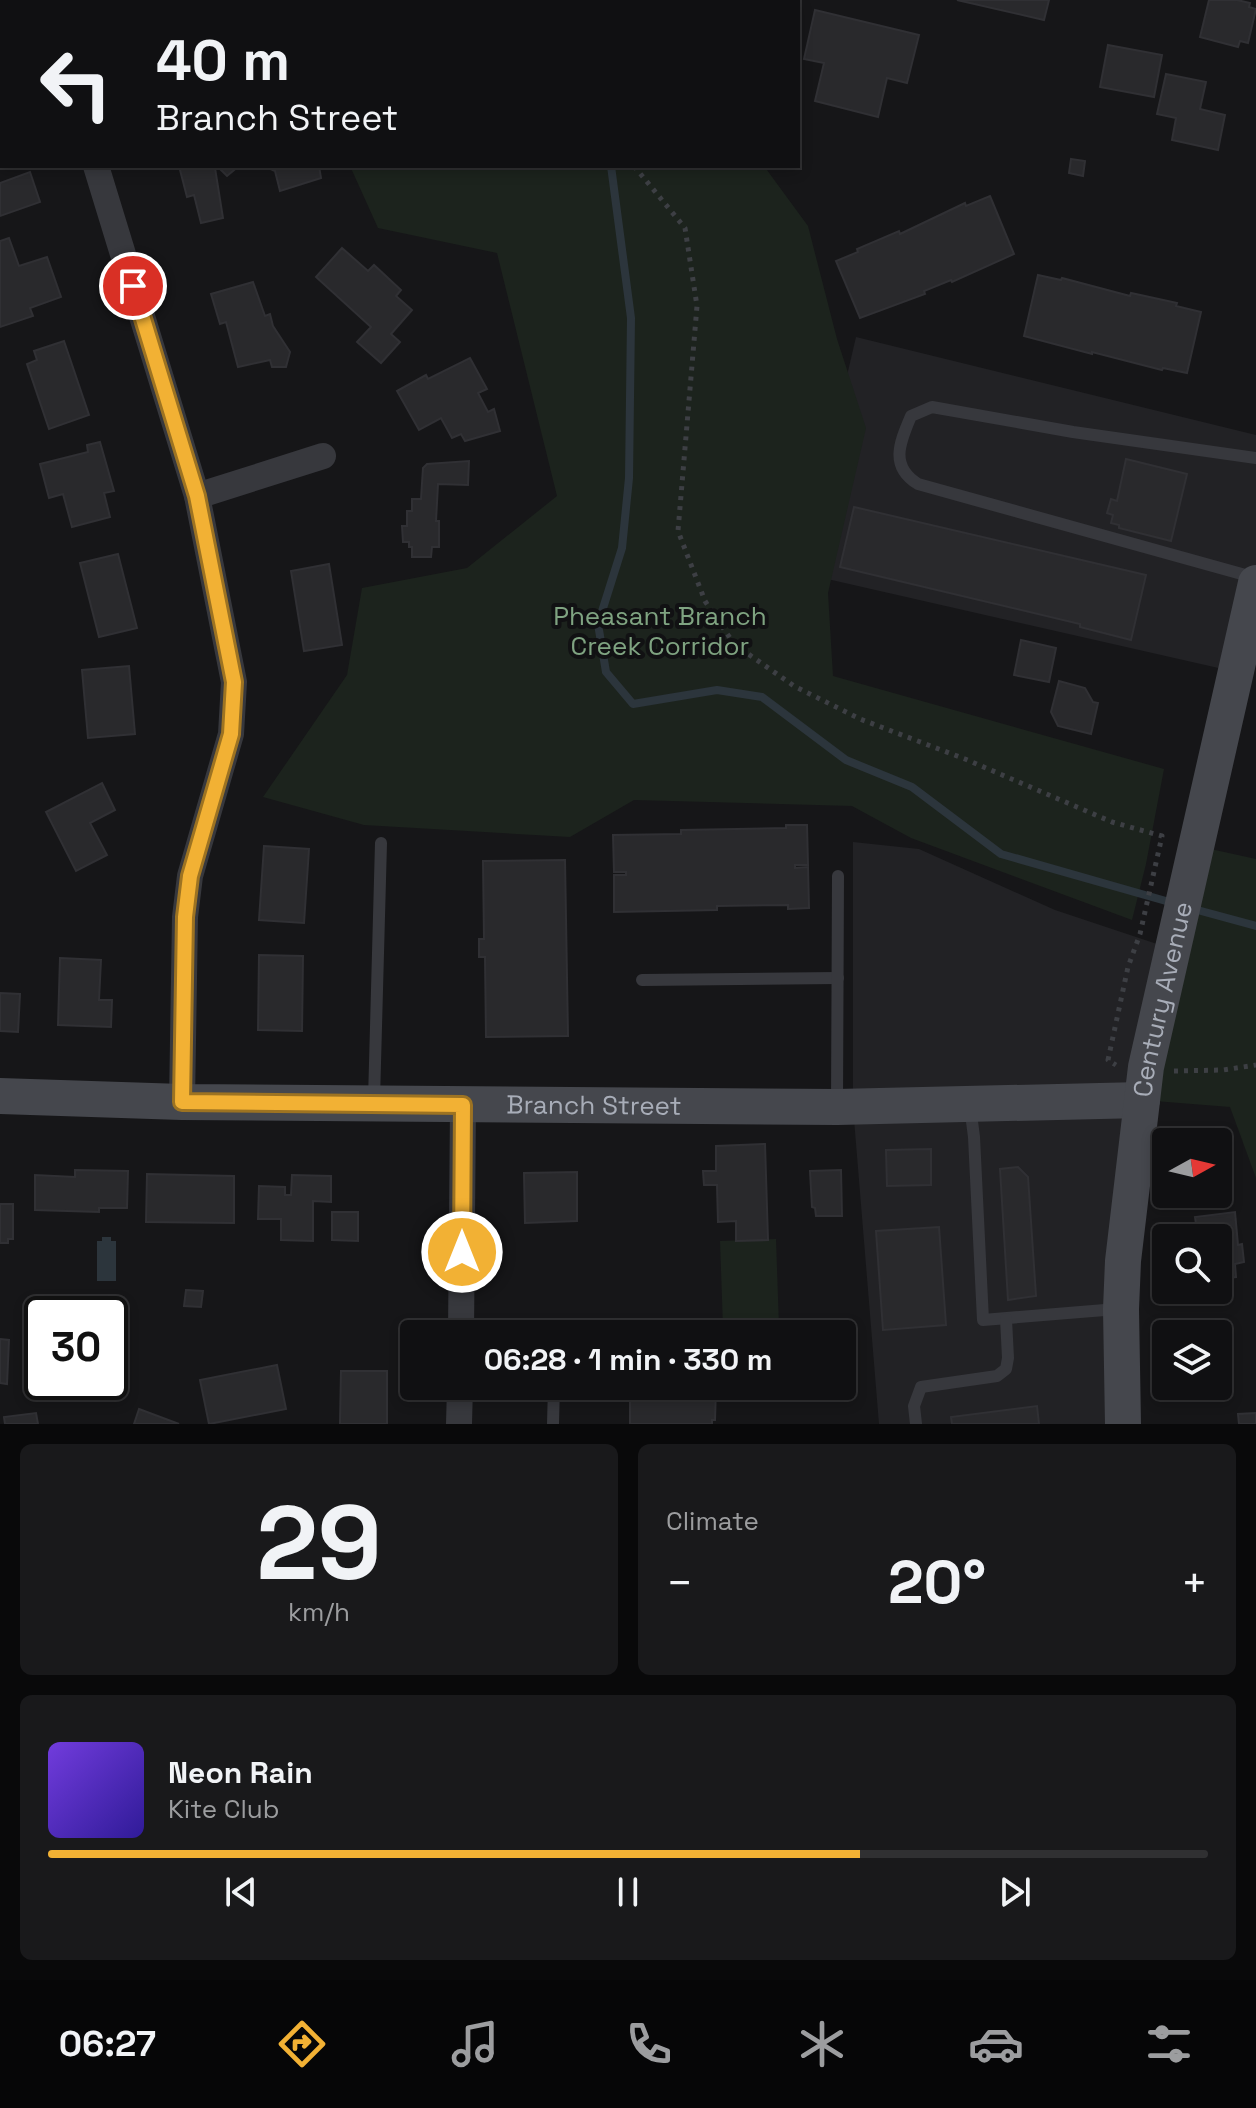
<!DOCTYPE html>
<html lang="en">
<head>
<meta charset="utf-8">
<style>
	:root { --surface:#101012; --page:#19191b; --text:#f1f3f6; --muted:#9c9d9f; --line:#303032; --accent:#f2b134 }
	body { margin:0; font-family:"Space Grotesk",sans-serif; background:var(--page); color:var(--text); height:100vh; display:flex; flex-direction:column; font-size:30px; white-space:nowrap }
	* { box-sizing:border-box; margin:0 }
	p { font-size:26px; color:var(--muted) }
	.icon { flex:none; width:44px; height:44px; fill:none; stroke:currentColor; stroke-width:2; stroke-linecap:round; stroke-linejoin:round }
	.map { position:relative; height:1424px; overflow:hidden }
	.side { display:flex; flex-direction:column; gap:20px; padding:20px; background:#09090a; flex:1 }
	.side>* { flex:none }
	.banner { position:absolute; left:0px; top:0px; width:800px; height:168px; box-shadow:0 4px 12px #0003,0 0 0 2px var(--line); background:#101012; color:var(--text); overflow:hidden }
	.needle { width:52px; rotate:82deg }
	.controls { position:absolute; left:1152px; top:1128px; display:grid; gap:16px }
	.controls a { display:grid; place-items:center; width:80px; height:80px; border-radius:8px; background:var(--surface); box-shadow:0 4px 12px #0003,0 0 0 2px var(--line); font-size:40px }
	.speed { position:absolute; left:24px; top:1296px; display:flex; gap:16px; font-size:40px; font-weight:700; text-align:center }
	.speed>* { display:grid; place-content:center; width:104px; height:104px; border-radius:50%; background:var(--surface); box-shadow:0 4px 12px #0003,0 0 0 2px var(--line); line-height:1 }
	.speed .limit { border:4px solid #111; border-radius:12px; background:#fff; color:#111 }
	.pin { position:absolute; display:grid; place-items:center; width:68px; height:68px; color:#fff; margin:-34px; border:4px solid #fff; border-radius:50%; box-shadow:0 2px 8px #0007 }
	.me { position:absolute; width:88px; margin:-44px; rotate:0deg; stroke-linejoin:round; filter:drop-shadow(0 0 6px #0008) }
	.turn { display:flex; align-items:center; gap:28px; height:168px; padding:0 24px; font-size:36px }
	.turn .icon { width:104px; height:104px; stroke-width:2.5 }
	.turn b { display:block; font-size:56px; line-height:68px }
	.big { font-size:60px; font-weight:600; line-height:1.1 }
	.side .widget { flex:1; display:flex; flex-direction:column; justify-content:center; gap:12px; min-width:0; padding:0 28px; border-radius:12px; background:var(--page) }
	.side .dial { align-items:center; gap:0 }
	.dial b { font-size:104px; line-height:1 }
	.song { display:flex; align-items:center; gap:24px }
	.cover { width:96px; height:96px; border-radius:12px; background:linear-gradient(135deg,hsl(260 70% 55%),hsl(250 70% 35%)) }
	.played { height:8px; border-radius:4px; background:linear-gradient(90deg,var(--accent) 70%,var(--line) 70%) }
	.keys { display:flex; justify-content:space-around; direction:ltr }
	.heat { display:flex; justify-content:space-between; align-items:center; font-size:44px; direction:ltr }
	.side .tiles { flex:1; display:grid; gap:20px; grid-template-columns:1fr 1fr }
	.widget:last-child { grid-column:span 2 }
	.trip { position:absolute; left:400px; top:1320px; width:456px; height:80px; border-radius:8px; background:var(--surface); box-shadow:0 4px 12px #0003,0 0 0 2px var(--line); font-weight:600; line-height:80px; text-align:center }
	.tab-bar { display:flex; height:128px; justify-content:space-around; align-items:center; background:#060607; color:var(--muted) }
	.tab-bar .icon { width:56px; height:56px }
	.tab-bar .current { color:var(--accent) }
	.tab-bar b { font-size:36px; color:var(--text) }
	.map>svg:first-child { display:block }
	.built { fill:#222225 }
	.green { fill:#1c231d }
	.water { fill:#2c353c }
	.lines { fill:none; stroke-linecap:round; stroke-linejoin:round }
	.stream { stroke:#2c353c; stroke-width:8 }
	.building { fill:#29292c; stroke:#303034; stroke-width:2 }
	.path { stroke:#3d3f44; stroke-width:5; stroke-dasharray:4 6; stroke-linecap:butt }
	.lane { stroke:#37383d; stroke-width:12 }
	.street { stroke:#37383d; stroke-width:26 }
	.secondary { stroke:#45474d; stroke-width:36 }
	.route-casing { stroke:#9d7322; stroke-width:20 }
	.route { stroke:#f2b134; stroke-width:14 }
	.labels { text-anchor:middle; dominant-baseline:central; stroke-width:8; stroke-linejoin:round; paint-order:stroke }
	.park-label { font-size:26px; fill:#7fa381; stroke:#111113 }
	.street-label { font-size:26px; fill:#a8adb8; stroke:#111113 }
</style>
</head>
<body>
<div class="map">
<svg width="1256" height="1424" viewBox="0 0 1256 1424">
	<rect width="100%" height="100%" fill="#161618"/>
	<g class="built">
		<path d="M856 337 1256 435V587L1236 672 801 573Z"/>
		<path d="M853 842 919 849 1055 910 1172 949 1122 1424H879L853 1107Z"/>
	</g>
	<g class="green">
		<path d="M276 0H694L277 2Z"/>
		<path d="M350 166H764L808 226 837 339 866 428 828 593 833 676 1164 769 1146 864 1132 920 911 838 852 806 634 800 570 837 364 825 263 797 347 675 362 588 467 568 557 496 497 253 378 228Z"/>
		<path d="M1197 846 1256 859V1178L1230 1107 1142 1100Z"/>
		<path d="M776 1239 779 1326 723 1328 720 1241Z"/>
	</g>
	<path class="water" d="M102 1237H111V1241H116V1281H97V1241H102Z"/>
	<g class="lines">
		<g class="stream">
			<path d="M622 0V2"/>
			<path d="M611 166 631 318 629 478 622 548 598 624 606 672 633 704 717 690 762 697 846 760 912 787 1001 854 1173 903"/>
			<path d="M1190 908 1256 926"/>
		</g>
	</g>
	<g class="building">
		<path d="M957 0H1049L1044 20Z"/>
		<path d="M1209 0H1237L1250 3 1249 7 1256 9 1248 43 1240 41 1238 47 1200 37Z"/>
		<path d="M815 10 919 35 907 83 887 78 878 117 815 101 824 63 804 59Z"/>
		<path d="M1108 45 1162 55 1154 97 1100 87Z"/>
		<path d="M1166 74 1206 82 1200 109 1225 115 1218 150 1172 140 1176 118 1157 114Z"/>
		<path d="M1071 159 1085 161 1083 176 1069 173Z"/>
		<path d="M179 166H239L227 176 218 167 215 168 223 218 201 223 194 195 187 197Z"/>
		<path d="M264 166H319L321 178 280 191 275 171Z"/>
		<path d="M30 172 40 202 0 216V183Z"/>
		<path d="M990 196 1014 254 952 282 951 280 924 291 925 294 860 318 836 261 858 252 857 249 899 231 900 234 965 203 966 206Z"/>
		<path d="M9 238 19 266 47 257 61 297 30 308 33 316 0 327V241Z"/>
		<path d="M342 248 368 271 374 265 401 290 396 296 412 310 391 334 400 342 381 363 357 342 371 327 316 277Z"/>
		<path d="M1038 275 1061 280 1062 278 1130 296 1131 293 1177 303 1176 306 1201 312 1187 373 1163 368 1162 370 1092 352V354L1024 336Z"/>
		<path d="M253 282 265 316 270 314 273 326 290 352 286 367H272L270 360 238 367 226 322 220 324 211 294Z"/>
		<path d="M64 341 89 415 49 429 27 364 37 360 34 351Z"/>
		<path d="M470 358 487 389 478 393 488 412 494 409 500 431 465 441 461 434 452 438 441 418 419 430 397 391 426 375 428 379Z"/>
		<path d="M100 442 114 491 104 493 110 517 72 527 63 494 49 498 40 464 88 452 87 445Z"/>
		<path d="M1126 459 1187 474 1171 541 1119 528V525L1111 523 1113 515 1107 513 1111 499 1117 501Z"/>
		<path d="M469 461 468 485 438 484 436 521H439V547H432L431 557H412V547H409V542H403L402 526H407V511H412V499H421L423 468 427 464Z"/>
		<path d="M854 507 1146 575 1131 640 1080 627V624L840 567Z"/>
		<path d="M118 554 137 628 99 637 80 563Z"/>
		<path d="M329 564 342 645 304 651 291 571Z"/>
		<path d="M1021 640 1056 648 1049 682 1014 675Z"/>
		<path d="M129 666 135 734 88 738 82 670Z"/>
		<path d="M1059 681 1085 688 1093 702 1098 703 1091 734 1058 726 1051 712Z"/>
		<path d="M102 783 115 810 90 823 107 855 76 871 46 812Z"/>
		<path d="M786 825H807L808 865H795V868L808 867 809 908 788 909V905L717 906V910L614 912V875H626V872H614L613 835 681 834V830L786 828Z"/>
		<path d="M264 846 309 849 304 923 259 920Z"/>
		<path d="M565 860 568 1036 486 1037 485 957H479V939H484L483 861Z"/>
		<path d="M259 955 303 956 302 1031 258 1030Z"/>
		<path d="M60 958 101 960 99 1000H112L111 1027 58 1025Z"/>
		<path d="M0 993 20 994 18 1032 0 1031Z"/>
		<path d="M765 1144 768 1240 736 1241V1221L718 1222 717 1185H704L703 1171H716V1146Z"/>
		<path d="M931 1149V1185L887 1186 886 1150Z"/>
		<path d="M1018 1167 1028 1177 1036 1296 1008 1300 1000 1169Z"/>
		<path d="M75 1170 128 1171 127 1208H99V1212L35 1210V1175L75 1177Z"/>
		<path d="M841 1170 842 1216H816L815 1208 812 1207 810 1171Z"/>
		<path d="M577 1172V1221L525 1223 524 1173Z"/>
		<path d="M147 1174 234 1176V1223L146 1222Z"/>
		<path d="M292 1175 331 1176V1202L313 1201V1241L281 1240V1219H258L259 1186 285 1187V1195H291Z"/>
		<path d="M0 1204H13V1239H8V1243H0Z"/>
		<path d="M332 1212H358V1241L332 1240Z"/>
		<path d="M1235 1212 1238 1245 1242 1244 1244 1262 1235 1264 1236 1277 1218 1279V1238H1198L1195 1217Z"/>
		<path d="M939 1227 946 1325 883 1330 876 1231Z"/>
		<path d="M186 1290 203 1291 201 1307 184 1306Z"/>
		<path d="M0 1339 9 1340 7 1384 0 1383Z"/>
		<path d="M277 1365 286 1409 209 1424 200 1380Z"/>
		<path d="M341 1371H387V1424H340Z"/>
		<path d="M630 1386H712L716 1388 715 1420H712V1424H630Z"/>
		<path d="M1037 1406 1039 1424H952L951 1417Z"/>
		<path d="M139 1409 179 1424H134Z"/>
		<path d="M36 1413 38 1424H5L4 1417Z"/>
		<path d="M1256 1413V1424H1239L1238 1414Z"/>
	</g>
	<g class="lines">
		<g class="path">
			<path d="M555 2V0"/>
			<path d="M634 166 685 228 697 306 678 531 705 601 734 644 794 686 860 719 965 759 1112 822 1162 836 1140 934 1128 967 1108 1060 1116 1065"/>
			<path d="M1174 1071 1223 1070 1256 1065"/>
		</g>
		<g class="lane">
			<path d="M1256 458 1073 432 932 407 911 416C900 442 889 466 918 484L1256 578"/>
			<path d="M642 980 838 978"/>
			<path d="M374 1100 381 843"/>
			<path d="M837 1104 838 876"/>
			<path d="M970 1106 974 1137 983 1320 1117 1309"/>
			<path d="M553 1424 554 1386"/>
			<path d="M916 1424 914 1406 921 1387 997 1376 1006 1369 1008 1358 1006 1319"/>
		</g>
		<g class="street">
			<path d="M46 0 47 2"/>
			<path d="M96 166 197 496 234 682 231 734 190 876 185 917 182 1102"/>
			<path d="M197 496 323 456"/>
			<path d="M461 1334 463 1105"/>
			<path d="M459 1424 460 1386"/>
		</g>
		<g class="secondary">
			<path id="s1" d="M0 1096 182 1102 837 1107 1142 1100"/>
			<path id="s2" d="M1123 1424 1121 1309 1123 1261 1146 1067 1256 583"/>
		</g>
	</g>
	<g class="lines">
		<defs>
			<path id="route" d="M133 286 197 496 234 682 231 734 190 876 185 917 182 1102 463 1105 462 1252"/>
		</defs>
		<use href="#route" class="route-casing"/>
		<use href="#route" class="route"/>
	</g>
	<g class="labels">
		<g class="park-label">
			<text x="660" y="616">Pheasant Branch<tspan x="660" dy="30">Creek Corridor</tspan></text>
		</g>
		<g class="street-label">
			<text stroke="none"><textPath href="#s2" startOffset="428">Century Avenue</textPath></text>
			<text stroke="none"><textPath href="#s1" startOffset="594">Branch Street</textPath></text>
		</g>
	</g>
</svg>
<div class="controls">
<a><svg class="needle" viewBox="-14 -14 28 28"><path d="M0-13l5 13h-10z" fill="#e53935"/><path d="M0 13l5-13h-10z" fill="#9c9d9f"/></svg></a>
<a><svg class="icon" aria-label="search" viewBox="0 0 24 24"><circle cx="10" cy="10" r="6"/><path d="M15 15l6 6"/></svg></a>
<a><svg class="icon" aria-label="layers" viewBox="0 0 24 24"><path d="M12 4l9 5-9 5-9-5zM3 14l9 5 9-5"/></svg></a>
</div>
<div class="speed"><div class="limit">30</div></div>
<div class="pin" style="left:133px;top:286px;background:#d93025"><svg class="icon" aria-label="arrive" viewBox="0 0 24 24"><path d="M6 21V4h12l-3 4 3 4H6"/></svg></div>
<svg class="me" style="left:462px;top:1252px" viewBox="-20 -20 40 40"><circle r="17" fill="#f2b134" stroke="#fff" stroke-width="3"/><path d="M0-11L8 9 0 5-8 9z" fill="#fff"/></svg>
<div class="trip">06:28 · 1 min · 330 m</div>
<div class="banner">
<div class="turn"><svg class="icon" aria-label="left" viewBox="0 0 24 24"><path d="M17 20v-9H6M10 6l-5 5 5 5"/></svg><div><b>40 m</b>Branch Street</div></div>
</div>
</div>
<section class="side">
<div class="tiles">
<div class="widget dial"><b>29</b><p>km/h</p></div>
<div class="widget"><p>Climate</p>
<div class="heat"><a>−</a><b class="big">20°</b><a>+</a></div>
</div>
<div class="widget">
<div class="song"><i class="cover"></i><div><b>Neon Rain</b><p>Kite Club</p></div></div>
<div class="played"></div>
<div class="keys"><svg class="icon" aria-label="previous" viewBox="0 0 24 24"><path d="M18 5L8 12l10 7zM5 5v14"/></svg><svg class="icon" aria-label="pause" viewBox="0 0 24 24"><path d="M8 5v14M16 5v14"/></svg><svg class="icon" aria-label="next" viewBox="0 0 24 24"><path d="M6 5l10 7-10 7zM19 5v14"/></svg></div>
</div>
</div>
</section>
<nav class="tab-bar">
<b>06:27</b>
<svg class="icon current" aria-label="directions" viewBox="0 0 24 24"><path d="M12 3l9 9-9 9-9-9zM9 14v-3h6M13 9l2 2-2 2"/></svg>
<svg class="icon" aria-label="music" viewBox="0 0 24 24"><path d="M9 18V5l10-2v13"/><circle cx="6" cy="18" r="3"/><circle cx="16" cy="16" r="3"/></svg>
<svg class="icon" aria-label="phone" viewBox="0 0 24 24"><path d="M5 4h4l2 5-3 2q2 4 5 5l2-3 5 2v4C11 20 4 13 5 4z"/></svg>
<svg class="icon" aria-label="climate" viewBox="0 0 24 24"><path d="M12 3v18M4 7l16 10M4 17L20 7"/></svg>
<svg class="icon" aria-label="car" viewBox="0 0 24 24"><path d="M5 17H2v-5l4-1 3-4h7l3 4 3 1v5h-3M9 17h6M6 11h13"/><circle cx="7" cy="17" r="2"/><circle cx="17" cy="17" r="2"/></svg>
<svg class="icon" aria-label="filters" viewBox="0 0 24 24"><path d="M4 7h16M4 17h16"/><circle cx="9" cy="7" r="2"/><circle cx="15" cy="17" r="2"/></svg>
</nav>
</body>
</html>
